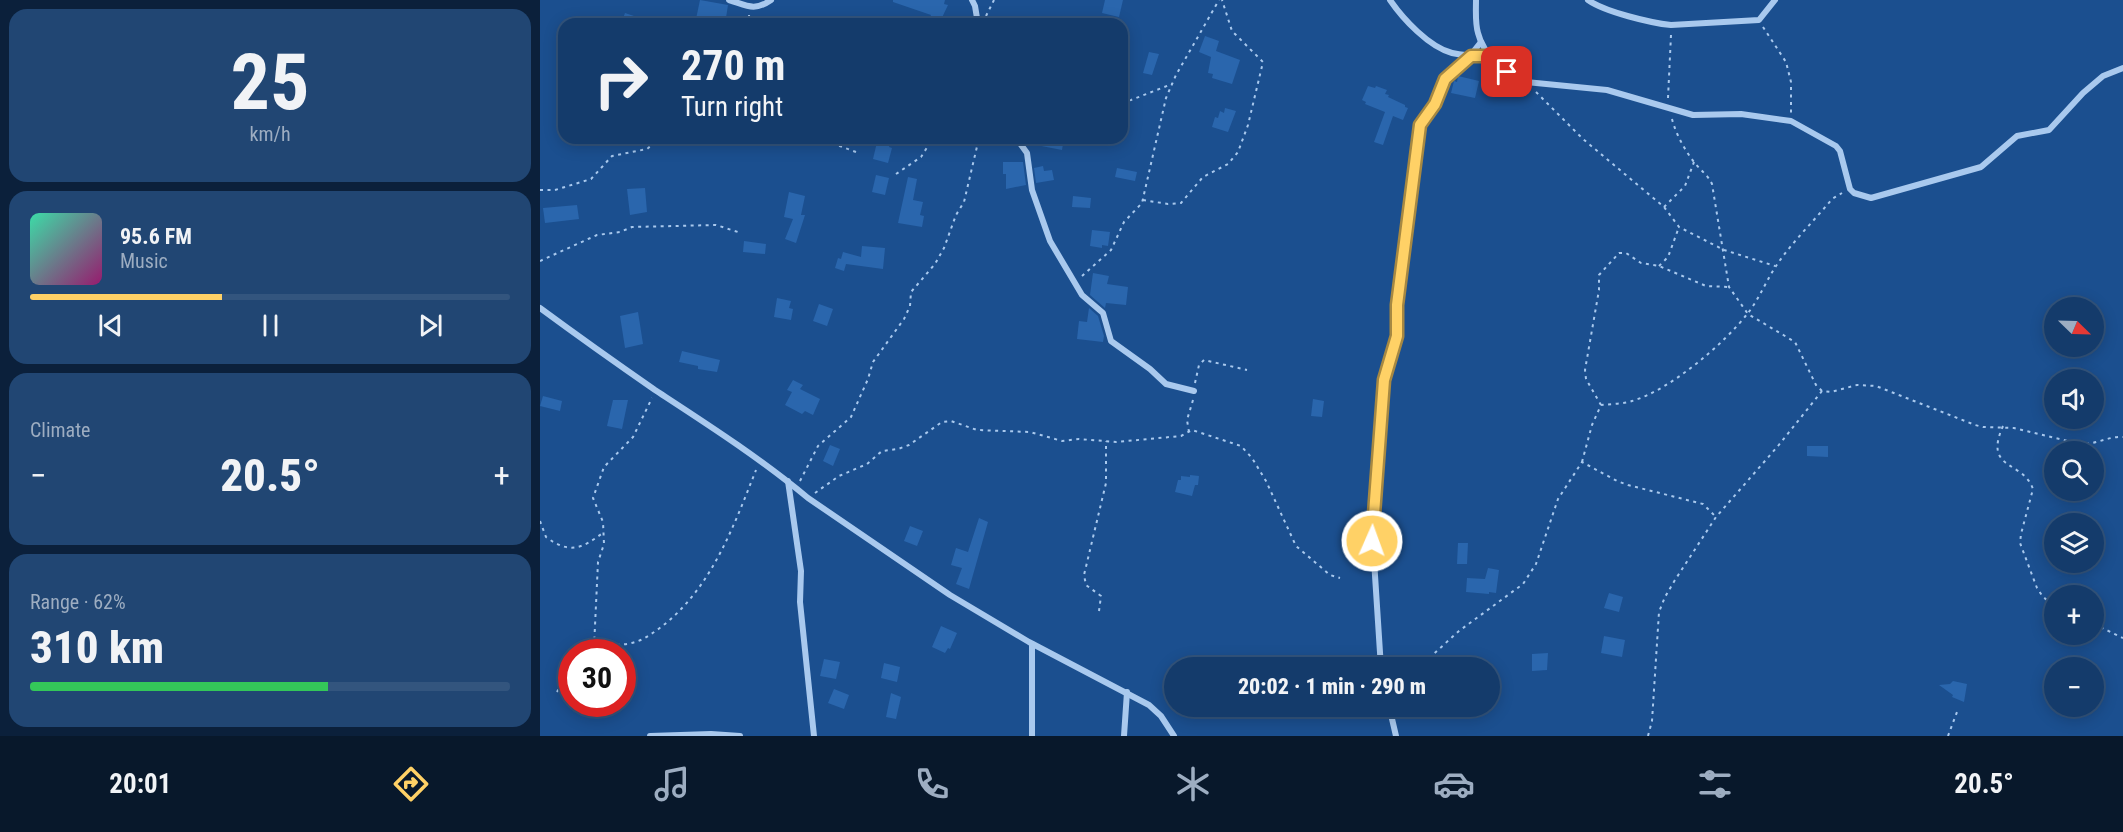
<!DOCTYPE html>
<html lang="en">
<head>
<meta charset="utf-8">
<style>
	:root { --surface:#143b6b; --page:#214673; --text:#f1f3f6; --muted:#9dadc1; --line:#33557e; --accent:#ffd166 }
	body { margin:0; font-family:"Roboto Condensed",sans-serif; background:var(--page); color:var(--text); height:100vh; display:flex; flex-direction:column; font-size:22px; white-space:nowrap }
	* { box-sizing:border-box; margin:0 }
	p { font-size:20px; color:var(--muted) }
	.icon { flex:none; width:33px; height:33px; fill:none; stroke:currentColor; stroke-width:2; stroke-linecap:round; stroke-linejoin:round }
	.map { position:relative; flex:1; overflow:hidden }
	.sheet { display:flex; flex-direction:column; gap:9px; padding:9px; background:#0b203b; width:540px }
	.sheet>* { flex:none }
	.guide { position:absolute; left:18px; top:18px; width:570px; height:126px; border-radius:18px; box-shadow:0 3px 15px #0003,0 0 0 2px var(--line); background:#143b6b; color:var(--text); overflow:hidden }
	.needle { width:39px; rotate:113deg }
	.tools { position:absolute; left:1504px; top:297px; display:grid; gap:12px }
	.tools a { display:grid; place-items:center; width:60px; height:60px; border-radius:50%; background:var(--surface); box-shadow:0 3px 15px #0003,0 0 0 2px var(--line); font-size:30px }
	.speed { position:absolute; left:18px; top:639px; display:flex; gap:12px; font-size:30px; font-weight:700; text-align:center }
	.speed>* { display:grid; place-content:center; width:78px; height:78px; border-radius:50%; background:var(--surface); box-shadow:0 3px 15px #0003,0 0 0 2px var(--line); line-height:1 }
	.speed .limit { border:9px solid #d22; background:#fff; color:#111 }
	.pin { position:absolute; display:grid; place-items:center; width:51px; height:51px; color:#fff; margin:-26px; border-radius:12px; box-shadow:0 3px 9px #0006 }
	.me { position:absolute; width:66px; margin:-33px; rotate:2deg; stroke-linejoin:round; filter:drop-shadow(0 0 4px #0008) }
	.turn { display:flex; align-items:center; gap:21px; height:126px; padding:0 24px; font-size:27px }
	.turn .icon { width:78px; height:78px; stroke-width:2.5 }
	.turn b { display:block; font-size:42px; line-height:51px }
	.big { font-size:45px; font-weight:800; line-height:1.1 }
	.sheet .tile { flex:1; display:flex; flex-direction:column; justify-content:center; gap:9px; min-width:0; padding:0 21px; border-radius:18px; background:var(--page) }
	.sheet .dial { align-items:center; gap:0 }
	.dial b { font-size:78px; line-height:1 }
	.song { display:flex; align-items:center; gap:18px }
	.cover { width:72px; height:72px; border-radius:9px; background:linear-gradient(135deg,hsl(160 70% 55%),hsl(320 70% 35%)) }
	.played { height:6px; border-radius:3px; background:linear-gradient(90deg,var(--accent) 40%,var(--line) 40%) }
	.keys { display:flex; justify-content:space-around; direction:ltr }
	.heat { display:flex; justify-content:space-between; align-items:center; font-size:33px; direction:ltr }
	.charge { height:9px; border-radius:4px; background:linear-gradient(90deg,#34c759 62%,var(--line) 0) }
	.trip { position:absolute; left:624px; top:657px; width:336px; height:60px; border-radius:30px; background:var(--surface); box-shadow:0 3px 15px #0003,0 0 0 2px var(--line); font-weight:800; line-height:60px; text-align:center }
	.menu { display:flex; height:96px; justify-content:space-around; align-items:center; background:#08182b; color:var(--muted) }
	.menu .icon { width:42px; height:42px }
	.menu .active { color:var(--accent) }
	.menu b { font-size:27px; color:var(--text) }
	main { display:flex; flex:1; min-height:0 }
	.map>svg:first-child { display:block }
	.building { fill:#2a66ad }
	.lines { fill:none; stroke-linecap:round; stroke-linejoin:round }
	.path { stroke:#a9c9ee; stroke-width:2; stroke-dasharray:3 4.5; stroke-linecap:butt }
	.minor { stroke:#a9c9ee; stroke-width:6 }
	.route-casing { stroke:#a68842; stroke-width:15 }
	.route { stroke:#ffd166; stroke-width:10 }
</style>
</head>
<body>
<main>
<section class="sheet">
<div class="tile dial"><b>25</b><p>km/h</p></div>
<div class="tile">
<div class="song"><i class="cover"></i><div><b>95.6 FM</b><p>Music</p></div></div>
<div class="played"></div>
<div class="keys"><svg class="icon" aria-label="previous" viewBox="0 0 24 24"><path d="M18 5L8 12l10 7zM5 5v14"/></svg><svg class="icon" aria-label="pause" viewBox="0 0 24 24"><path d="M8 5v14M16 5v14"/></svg><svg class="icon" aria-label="next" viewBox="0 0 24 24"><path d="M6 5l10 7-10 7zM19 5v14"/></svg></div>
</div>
<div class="tile"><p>Climate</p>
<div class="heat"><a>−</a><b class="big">20.5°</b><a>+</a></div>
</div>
<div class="tile"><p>Range · 62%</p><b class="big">310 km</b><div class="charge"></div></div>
</section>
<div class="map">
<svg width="1583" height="736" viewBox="0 0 1583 736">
	<rect width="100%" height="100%" fill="#1b4f8f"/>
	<g class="building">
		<path d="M160 0 188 5 185 24 156 19Z"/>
		<path d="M353 0H405L404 4 408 5 399 24H387L391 15 353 2Z"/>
		<path d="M565 0H583L579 17 562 13Z"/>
		<path d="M85 13 112 22V24H81Z"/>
		<path d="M665 36 679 41 676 51 700 60 692 84 672 78 673 74 668 73 671 57 659 52Z"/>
		<path d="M609 52 619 54 612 75 603 73Z"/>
		<path d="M918 76 939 81 935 98 911 93 914 81 917 82Z"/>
		<path d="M828 86 835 88 836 86 847 90 845 94 849 95 848 97 865 105V107L868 108 863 120 853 116 843 145 834 142 845 112 825 104 826 102 822 100Z"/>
		<path d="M685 108 696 111 688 132 672 127 675 117 678 118 680 111 684 113Z"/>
		<path d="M338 138 350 142 349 147 352 148 348 163 333 159Z"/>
		<path d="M487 138H524L522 150 486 143Z"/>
		<path d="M463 162H483L486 185 466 189V174H463Z"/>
		<path d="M503 166 504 171 512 170 514 180 496 183 494 168Z"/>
		<path d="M577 168 597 172 595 181 575 177Z"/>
		<path d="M336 175 349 178 345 195 332 192Z"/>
		<path d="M368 177 377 179 373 200 383 202 380 215 384 216 382 227 358 223Z"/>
		<path d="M105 188 107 212 90 215 87 189Z"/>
		<path d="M249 192 265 196 261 215H265L256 243 245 239 253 219 244 217Z"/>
		<path d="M533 196 551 198 550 208 532 207Z"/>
		<path d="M37 205 39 219 5 223 3 208Z"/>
		<path d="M552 230 570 232 568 246 562 245V248L550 246Z"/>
		<path d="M204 241 226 244 225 254 203 252Z"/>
		<path d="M322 246 345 248 343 269 306 264 304 271 295 268 298 258 301 259 303 252 321 257Z"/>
		<path d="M553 273 569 276 567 284 588 287 586 305 566 303 565 308 550 295Z"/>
		<path d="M237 298 251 301 249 308 253 309 251 320 234 317Z"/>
		<path d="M279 304 293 309 287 326 273 321Z"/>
		<path d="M549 308 558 316 564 336 563 342 537 339 539 321 547 322Z"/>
		<path d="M98 312 103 344 85 348 80 316Z"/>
		<path d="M142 351 180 360 177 372 158 369V366L139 362Z"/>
		<path d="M253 380 263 385 260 389 280 399 273 415 265 411 262 414 245 405 252 392 247 390Z"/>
		<path d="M3 396 22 401 20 411 0 406Z"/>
		<path d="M773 399 784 401 782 417 771 416Z"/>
		<path d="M73 400H88L82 429 67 426Z"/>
		<path d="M290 445 300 449 293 466 283 461Z"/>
		<path d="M1267 446H1288V457L1267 456Z"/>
		<path d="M650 475 659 476 658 485H655L652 496 635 492 638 480H641V476L650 477Z"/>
		<path d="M439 518 448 522 429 589 416 584 422 568 411 565 416 548 428 552Z"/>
		<path d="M370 526 383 531 377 546 364 541Z"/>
		<path d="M918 543H928L927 564H917Z"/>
		<path d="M948 568 959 570 956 593 949 592V594L926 592 927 578 945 579Z"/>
		<path d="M1069 593 1083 597 1079 612 1064 608Z"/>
		<path d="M401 626 417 633 410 649 408 648 405 653 392 647Z"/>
		<path d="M1064 636 1085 640 1082 657 1061 653Z"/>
		<path d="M1008 653 1007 670 992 671V654Z"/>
		<path d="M284 659 300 662 296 679 280 676Z"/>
		<path d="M344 663 360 667 357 682 341 678Z"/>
		<path d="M82 666 95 671 84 701H82Z"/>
		<path d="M1413 681 1427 684 1424 702 1412 697 1413 695 1399 685 1410 684Z"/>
		<path d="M294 689 309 695 304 709 288 703Z"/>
		<path d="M351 693 361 697 356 719 346 717Z"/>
	</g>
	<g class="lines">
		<g class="path">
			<path d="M209 15 210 24"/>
			<path d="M446 16 454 0"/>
			<path d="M195 24 209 17"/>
			<path d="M1223 27 1246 62 1251 82V113"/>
			<path d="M996 92 1043 139 1124 207 1139 227 1184 250 1235 266"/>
			<path d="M1128 98 1131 35"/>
			<path d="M582 102 591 100 632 84"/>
			<path d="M1132 119C1136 134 1144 149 1154 162 1160 170 1168 175 1172 184L1189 287 1208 314 1255 342 1276 385 1282 391 1291 392 1317 385 1336 386 1435 425 1443 427 1474 428 1540 444C1556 445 1568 436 1583 437"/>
			<path d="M278 138 316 152"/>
			<path d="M356 174 381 157 393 138"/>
			<path d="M0 190H15L51 179 72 156 107 149 120 138"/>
			<path d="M603 200 628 204 641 203 663 177 688 164 698 152 708 125 723 62 692 31 682 0"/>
			<path d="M1124 207 1145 186 1154 162"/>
			<path d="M0 261 57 235 80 232 92 227 176 225 201 233"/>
			<path d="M1119 266 1128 257 1139 227"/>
			<path d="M542 276 571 250 584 222 602 203 626 98 636 75 679 0"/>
			<path d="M655 383 659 365 664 360 707 370"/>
			<path d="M1061 405 1046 379 1045 370 1059 290V275L1079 253H1086L1101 263 1119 266 1166 286 1188 287"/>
			<path d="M1463 426C1443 471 1483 460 1493 489L1481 534 1480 543 1497 588 1503 597 1515 606"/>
			<path d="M649 432 647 420 653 400"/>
			<path d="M1042 462 1052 425 1061 405C1071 404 1083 404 1092 401 1130 390 1184 344 1208 313 1219 299 1226 281 1236 266 1252 242 1274 221 1292 199L1302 193"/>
			<path d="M260 481 278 446 311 417 328 379 333 362 364 319 370 306 371 292 395 264 404 248 416 215 424 202 439 138"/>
			<path d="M275 493 299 476 327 464 342 451 358 449 369 445 402 422 411 421 437 430 490 432 522 441 539 439 576 442 641 436 652 430 701 446 712 458 726 481 756 546 790 575 800 578"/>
			<path d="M0 521 6 537C30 555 43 548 64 532"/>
			<path d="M559 611 561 596 546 585 544 575 566 483V441"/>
			<path d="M1554 624 1583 638"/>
			<path d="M54 647 58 562 64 544 63 522 53 498 64 467 93 437 112 398"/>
			<path d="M40 652C59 642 83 649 103 639 166 603 191 533 216 470"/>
			<path d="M878 668 919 631 983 584 996 564 1018 499 1042 462 1077 481 1088 485 1163 504 1176 517"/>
			<path d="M17 692 32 664"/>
			<path d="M1108 736 1112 721 1119 612 1125 597 1135 580 1176 517 1238 446 1282 391"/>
			<path d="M1408 736 1417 712"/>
		</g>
		<g class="minor">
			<path d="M189 0C206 5 214 12 231 0"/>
			<path d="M432 0 435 6 438 24"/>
			<path d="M850 0C863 19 889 47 912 53 924 56 938 56 950 56"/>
			<path d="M936 0C936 11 935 23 938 33 943 54 966 75 986 82L1067 90 1153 115 1201 114 1251 121 1296 146 1300 151 1310 189 1314 193 1331 198 1441 167 1477 136 1509 130 1543 93 1563 76 1583 68"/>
			<path d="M1048 0C1065 12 1111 23 1131 25L1219 20 1235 0"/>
			<path d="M476 138 487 153 492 190 510 241 542 295 563 313 571 341 610 369 626 384 654 391"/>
			<path d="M0 308C38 336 76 363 115 390 167 424 220 458 268 498L410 595 489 642 609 705 621 716 634 736"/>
			<path d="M248 481 261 571 260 602 274 736"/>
			<path d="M841 668 832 529 844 380 857 336V305L876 165 879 130 883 120 897 99 905 79 925 62 941 42"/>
			<path d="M849 706 856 736"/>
			<path d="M110 736 171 734 200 736"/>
			<path d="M492 736V644"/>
			<path d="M584 736 587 692"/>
		</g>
	</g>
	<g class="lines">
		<defs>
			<path id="route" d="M832 541 844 380 857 336V305L880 125 895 104 905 79 931 56H950L967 72"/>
		</defs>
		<use href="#route" class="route-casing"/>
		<use href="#route" class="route"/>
	</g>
</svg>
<div class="tools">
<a><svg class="needle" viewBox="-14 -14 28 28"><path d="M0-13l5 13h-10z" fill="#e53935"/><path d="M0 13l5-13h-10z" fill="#9dadc1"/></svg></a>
<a><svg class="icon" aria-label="sound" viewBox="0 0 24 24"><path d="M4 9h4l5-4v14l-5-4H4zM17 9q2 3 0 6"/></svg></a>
<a><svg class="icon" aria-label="search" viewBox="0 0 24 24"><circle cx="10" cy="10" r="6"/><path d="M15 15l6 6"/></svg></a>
<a><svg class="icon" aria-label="layers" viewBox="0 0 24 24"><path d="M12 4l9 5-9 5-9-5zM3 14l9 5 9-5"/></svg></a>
<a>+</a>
<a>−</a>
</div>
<div class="speed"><div class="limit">30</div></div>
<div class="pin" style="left:967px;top:72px;background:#d93025"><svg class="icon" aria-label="arrive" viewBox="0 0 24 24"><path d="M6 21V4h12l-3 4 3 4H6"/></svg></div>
<svg class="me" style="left:832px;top:541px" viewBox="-20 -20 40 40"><circle r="17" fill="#ffd166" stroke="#fff" stroke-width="3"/><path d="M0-11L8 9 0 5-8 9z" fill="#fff"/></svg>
<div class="trip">20:02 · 1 min · 290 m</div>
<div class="guide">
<div class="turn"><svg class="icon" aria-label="right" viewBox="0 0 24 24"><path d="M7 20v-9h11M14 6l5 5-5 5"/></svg><div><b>270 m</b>Turn right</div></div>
</div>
</div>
</main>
<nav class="menu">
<b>20:01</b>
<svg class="icon active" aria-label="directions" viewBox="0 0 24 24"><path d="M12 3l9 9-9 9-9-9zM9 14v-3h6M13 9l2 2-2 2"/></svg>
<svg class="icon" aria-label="music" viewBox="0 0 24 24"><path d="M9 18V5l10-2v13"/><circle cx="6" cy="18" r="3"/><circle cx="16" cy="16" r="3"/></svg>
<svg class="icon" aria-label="phone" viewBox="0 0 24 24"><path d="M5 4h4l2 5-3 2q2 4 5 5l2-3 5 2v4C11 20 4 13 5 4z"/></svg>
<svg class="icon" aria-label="climate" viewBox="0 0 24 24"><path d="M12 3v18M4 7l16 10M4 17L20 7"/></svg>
<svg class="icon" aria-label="car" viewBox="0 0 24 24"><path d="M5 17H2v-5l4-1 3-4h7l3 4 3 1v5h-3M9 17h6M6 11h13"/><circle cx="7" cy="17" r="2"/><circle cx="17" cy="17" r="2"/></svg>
<svg class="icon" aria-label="filters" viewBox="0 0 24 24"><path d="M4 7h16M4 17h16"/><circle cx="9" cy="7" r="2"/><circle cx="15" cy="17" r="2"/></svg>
<b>20.5°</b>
</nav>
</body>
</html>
